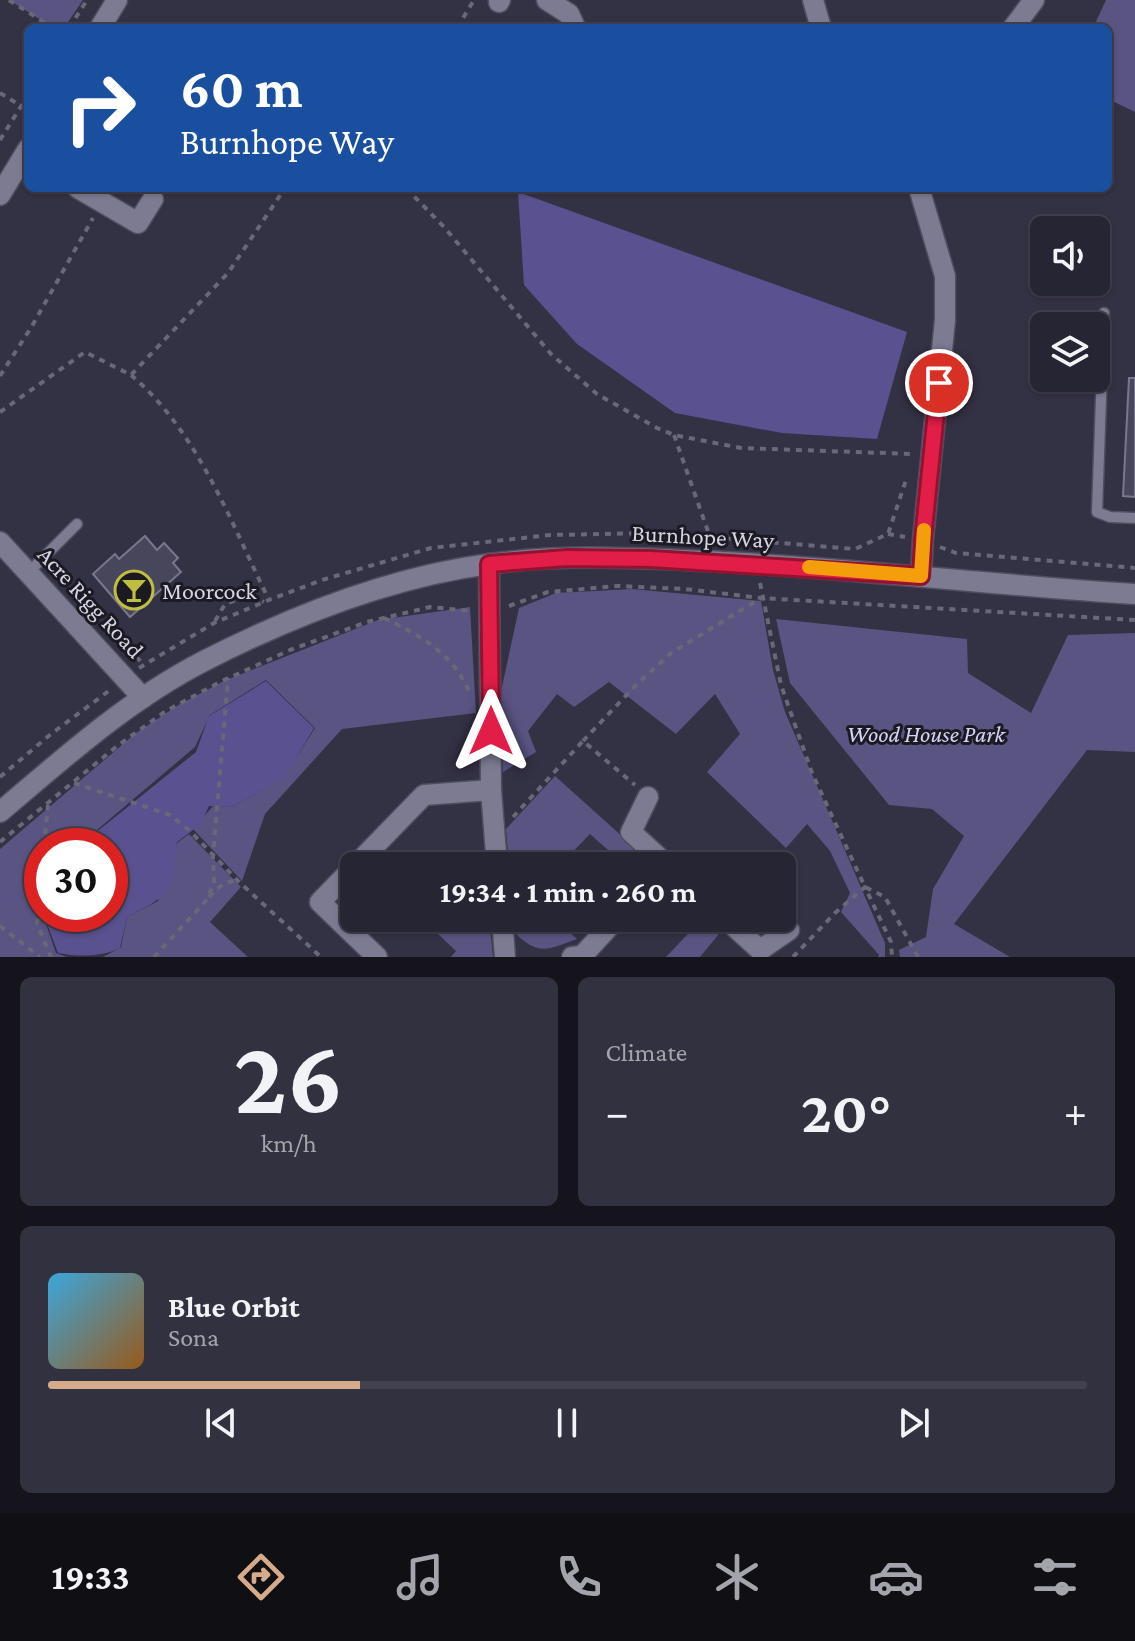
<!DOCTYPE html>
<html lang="en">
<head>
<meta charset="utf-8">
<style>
	:root { --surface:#262533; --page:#32313f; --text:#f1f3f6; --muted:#a4a5ac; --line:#42424e; --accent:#d6ab8b }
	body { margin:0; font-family:"Crimson Pro",serif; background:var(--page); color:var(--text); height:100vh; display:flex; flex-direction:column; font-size:30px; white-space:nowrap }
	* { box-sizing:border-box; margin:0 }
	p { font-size:26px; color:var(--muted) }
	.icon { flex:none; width:44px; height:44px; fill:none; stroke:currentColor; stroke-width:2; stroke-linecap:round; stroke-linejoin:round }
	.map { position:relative; height:957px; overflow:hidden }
	.sheet { display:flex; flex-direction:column; gap:20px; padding:20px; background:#15141c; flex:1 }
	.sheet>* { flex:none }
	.top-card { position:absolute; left:24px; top:24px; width:1088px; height:168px; border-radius:12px; box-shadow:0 2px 6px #0004,0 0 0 2px var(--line); background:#1a4fa0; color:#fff; overflow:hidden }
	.tools { position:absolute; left:1030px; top:216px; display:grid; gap:16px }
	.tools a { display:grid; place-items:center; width:80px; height:80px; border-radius:12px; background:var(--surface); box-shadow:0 2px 6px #0004,0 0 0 2px var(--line); font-size:40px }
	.speed { position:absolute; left:24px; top:828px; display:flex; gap:16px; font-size:40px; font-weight:700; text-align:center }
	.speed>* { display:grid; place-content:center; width:104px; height:104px; border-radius:50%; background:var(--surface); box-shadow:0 2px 6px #0004,0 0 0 2px var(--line); line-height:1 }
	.speed .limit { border:12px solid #d22; background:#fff; color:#111 }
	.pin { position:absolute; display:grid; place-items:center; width:68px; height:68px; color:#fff; margin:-34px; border:4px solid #fff; border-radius:50%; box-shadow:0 2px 8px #0007 }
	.me { position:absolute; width:88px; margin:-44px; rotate:0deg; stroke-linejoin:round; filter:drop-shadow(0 0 6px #0008) }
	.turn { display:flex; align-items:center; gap:28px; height:168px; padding:0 24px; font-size:36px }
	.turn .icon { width:104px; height:104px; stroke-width:2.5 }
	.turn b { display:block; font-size:56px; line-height:68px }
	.big { font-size:60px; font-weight:700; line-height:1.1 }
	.sheet .card { flex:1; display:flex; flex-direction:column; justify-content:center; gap:12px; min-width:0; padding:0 28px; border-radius:12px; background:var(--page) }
	.sheet .dial { align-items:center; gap:0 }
	.dial b { font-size:104px; line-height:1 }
	.song { display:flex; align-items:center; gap:24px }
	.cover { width:96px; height:96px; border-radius:12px; background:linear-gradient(135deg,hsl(200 70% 55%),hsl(30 70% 35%)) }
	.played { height:8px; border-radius:4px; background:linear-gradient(90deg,var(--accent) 30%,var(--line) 30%) }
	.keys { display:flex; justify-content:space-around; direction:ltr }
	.heat { display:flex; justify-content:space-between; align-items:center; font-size:44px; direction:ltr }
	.sheet .tiles { flex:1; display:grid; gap:20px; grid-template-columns:1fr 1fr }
	.card:last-child { grid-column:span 2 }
	.trip { position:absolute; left:340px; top:852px; width:456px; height:80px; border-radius:12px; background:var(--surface); box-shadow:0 2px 6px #0004,0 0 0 2px var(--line); font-weight:700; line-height:80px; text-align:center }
	.tabs { display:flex; height:128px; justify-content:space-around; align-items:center; background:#0f0f14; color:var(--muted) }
	.tabs .icon { width:56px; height:56px }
	.tabs .on { color:var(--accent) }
	.tabs b { font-size:36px; color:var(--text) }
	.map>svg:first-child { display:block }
	.green { fill:#595482 }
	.forest { fill:#5a5190 }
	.building { fill:#48465b; stroke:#79778e; stroke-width:2 }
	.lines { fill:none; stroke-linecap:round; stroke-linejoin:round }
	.service-casing { stroke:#4f4d5e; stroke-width:13 }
	.minor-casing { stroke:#4f4d5e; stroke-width:23 }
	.secondary-casing { stroke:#4f4d5e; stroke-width:23 }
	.path { stroke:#696778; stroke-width:4; stroke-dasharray:6 6; stroke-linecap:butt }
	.service { stroke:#7d7b92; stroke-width:10 }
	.minor { stroke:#7d7b92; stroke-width:20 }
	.secondary { stroke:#7d7b92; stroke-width:20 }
	.route-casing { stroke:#92132f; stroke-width:20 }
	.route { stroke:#e11d48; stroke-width:14 }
	.slow { stroke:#f59e0b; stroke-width:14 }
	.labels { text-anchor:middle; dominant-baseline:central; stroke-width:6; stroke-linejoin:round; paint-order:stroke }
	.street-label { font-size:24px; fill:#d5d4e1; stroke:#1b1a23 }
	.poi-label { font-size:24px; fill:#d5d4e1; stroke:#1b1a23; text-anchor:start }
	.park-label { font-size:24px; font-style:italic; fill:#d6d3f9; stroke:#1b1a23 }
</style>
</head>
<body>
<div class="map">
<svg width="1135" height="957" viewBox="0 0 1135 957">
	<rect width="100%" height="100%" fill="#333144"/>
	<g class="green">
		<path d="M9 0H83L64 28H54Z"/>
		<path d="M1106 0H1135V112L1108 99V28H1093Z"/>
		<path d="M632 589 761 601 773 670 785 712 885 943V957H878L879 955 841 912 850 893 830 851 807 824 786 848 707 772 740 734 715 694 676 734 609 682 574 707 557 694 528 731 536 752 503 772 500 696 519 608 556 593Z"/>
		<path d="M470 607 476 713 342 729 265 814 242 881 193 829 213 806 232 807 283 778 315 728 266 680 210 715 195 747 78 846H42V914H47L46 924 56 953 67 957H0V849L136 733 180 704 224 681 378 620Z"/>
		<path d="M776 619 967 639 968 673 1031 713 1068 635 1135 633V752L1087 750 954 924 1010 957H900L899 950 926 937 933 889 964 836 932 809 889 805 790 683Z"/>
		<path d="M555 776 643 855V866H626L590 834 559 866H509L506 829Z"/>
		<path d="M189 834 241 887 210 922 248 957H103L121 947 127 917 158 901 177 843Z"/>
		<path d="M421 918H489L493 957H451L456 951Z"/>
		<path d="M513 918H554L577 939C547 950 538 956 514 932Z"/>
		<path d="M703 918H712L723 929 700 957H666Z"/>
	</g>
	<g class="forest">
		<path d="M518 192 907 332 877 439 782 433 675 413 577 344 524 285Z"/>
		<path d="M266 681 314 728 284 778 232 807 209 806 201 824 177 842C171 893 174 893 127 917L120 948C102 957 78 957 58 953L47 924 48 914H110V846H79L196 752 209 716Z"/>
	</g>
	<g class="building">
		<path d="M1129 378H1135V497L1123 496Z"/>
		<path d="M145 536 157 550 164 543 178 558 173 563 181 572 130 617 93 574 115 554 119 559Z"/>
	</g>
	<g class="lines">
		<defs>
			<g id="service">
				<path d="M1104 313 1097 512 1110 517 1135 518"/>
				<path d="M29 572 77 524"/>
			</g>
			<g id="minor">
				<path d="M547 0 569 14 574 25"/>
				<path d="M813 0 821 28"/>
				<path d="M499 2 500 0"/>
				<path d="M100 28 117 0"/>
				<path d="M1013 28 1034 0"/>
				<path d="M78 188 138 223 153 199"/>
				<path d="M919 188 945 276V320L923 539 921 576"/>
				<path d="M0 195 28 149"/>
				<path d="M0 542 143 698"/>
				<path d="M489 564 491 790 497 866"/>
				<path d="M648 797 631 832 667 865"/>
				<path d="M355 866 424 795 491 790"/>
				<path d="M354 867 320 902 377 957"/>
				<path d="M502 918 505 957"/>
				<path d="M725 918 760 950 789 930"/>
				<path d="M572 957 582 956 617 918"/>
			</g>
			<path id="secondary" d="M0 812C65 757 128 700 204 661 292 616 391 577 489 564 561 554 634 558 707 561 850 568 992 585 1135 594"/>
		</defs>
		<use href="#service" class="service-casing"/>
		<use href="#minor" class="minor-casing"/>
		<use href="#secondary" class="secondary-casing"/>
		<g class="path">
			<path d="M9 0 53 28"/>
			<path d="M69 28 87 0"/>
			<path d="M457 28 474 0"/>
			<path d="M0 93 28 110"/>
			<path d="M0 140 28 95"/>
			<path d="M406 188 444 227 551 354 597 394 657 428 674 435 741 448 912 454"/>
			<path d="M131 375C199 433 230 521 269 600"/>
			<path d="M0 376 32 326 93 218"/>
			<path d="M0 412 85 352 131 375 228 273 285 188"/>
			<path d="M674 435 710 537"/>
			<path d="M888 534 905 537"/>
			<path d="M940 547 956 553 1135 568"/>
			<path d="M760 583 781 685 812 773 865 887 885 897 918 957"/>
			<path d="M509 606 548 592 618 586 685 589 761 598 1135 620"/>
			<path d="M384 618C420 635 455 655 470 694"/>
			<path d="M215 621 225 604 250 595 264 602"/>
			<path d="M127 649 144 664"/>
			<path d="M139 668 214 623 269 600 322 580 431 548 550 535 655 533 855 549 888 534 907 477"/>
			<path d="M583 741 636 685 671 653 761 598"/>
			<path d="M0 777 51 734 110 690"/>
			<path d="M74 783 170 815 190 831 238 881 321 957"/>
			<path d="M513 817 583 741 635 785"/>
			<path d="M0 842 116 747 166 711 220 682 290 650 367 622 430 607 470 611"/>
			<path d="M44 846 48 805"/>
			<path d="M42 871 37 924 51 957"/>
			<path d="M209 897C218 888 225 880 238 881"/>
			<path d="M0 926 40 957"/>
			<path d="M154 957 205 902 214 884 213 856 228 678"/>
			<path d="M793 957 835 913 865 887 891 942 892 957"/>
		</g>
		<use href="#service" class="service"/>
		<use href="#minor" class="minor"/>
		<use href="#secondary" class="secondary"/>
	</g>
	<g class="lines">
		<defs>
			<path id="route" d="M491 731 489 564 567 558 651 559 921 576 923 539 939 383"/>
		</defs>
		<use href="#route" class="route-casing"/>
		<use href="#route" class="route"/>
		<path class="slow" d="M809 567 921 576 924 530"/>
	</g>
	<defs>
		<symbol id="bar-ring" viewBox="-11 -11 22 22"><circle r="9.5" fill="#1b1a23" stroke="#bfbe41" stroke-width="1.5"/><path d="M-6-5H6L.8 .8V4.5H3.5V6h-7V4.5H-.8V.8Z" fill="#bfbe41"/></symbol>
	</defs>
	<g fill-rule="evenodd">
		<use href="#bar-ring" x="112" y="568" width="44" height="44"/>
	</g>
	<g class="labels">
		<g class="street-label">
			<text transform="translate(703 536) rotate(3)">Burnhope Way</text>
			<text transform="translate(91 602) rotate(47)">Acre Rigg Road</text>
		</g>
		<g class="poi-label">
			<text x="162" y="590">Moorcock</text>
		</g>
		<g class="park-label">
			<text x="926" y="733">Wood House Park</text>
		</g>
	</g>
</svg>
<div class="tools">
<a><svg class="icon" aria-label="sound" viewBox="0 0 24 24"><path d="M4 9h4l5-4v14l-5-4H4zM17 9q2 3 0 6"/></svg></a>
<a><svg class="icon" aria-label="layers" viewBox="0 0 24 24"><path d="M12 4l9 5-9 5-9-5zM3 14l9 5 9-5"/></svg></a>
</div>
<div class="speed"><div class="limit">30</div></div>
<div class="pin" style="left:939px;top:383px;background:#d93025"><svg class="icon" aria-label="arrive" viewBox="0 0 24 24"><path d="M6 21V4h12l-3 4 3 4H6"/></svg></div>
<svg class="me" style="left:491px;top:731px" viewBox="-20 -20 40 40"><path d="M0-17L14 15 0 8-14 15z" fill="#e11d48" stroke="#fff" stroke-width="4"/></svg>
<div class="trip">19:34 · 1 min · 260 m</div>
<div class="top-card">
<div class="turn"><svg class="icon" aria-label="right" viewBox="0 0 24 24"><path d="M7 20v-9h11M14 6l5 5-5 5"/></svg><div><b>60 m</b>Burnhope Way</div></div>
</div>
</div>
<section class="sheet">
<div class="tiles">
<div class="card dial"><b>26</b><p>km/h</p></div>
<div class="card"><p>Climate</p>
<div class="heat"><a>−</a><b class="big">20°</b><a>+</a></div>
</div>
<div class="card">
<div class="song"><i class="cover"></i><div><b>Blue Orbit</b><p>Sona</p></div></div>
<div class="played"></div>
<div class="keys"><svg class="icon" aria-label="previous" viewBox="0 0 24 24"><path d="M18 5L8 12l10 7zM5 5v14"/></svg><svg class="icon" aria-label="pause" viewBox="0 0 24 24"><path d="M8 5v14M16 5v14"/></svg><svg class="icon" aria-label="next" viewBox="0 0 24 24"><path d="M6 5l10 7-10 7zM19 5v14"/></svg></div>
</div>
</div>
</section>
<nav class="tabs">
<b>19:33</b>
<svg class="icon on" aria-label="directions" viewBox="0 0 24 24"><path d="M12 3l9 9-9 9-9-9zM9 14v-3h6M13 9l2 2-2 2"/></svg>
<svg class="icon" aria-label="music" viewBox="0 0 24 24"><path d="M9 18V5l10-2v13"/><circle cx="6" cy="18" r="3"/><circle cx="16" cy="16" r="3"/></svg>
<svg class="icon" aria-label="phone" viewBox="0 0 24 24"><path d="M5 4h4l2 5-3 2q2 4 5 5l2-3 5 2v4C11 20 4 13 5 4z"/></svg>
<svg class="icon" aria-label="climate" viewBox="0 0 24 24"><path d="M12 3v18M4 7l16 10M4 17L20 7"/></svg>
<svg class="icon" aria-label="car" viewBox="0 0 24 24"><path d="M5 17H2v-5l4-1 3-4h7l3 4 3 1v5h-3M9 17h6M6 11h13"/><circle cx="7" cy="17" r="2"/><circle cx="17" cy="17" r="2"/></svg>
<svg class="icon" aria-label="filters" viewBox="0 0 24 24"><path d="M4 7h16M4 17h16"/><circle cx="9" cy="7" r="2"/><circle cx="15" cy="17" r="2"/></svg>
</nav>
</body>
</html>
